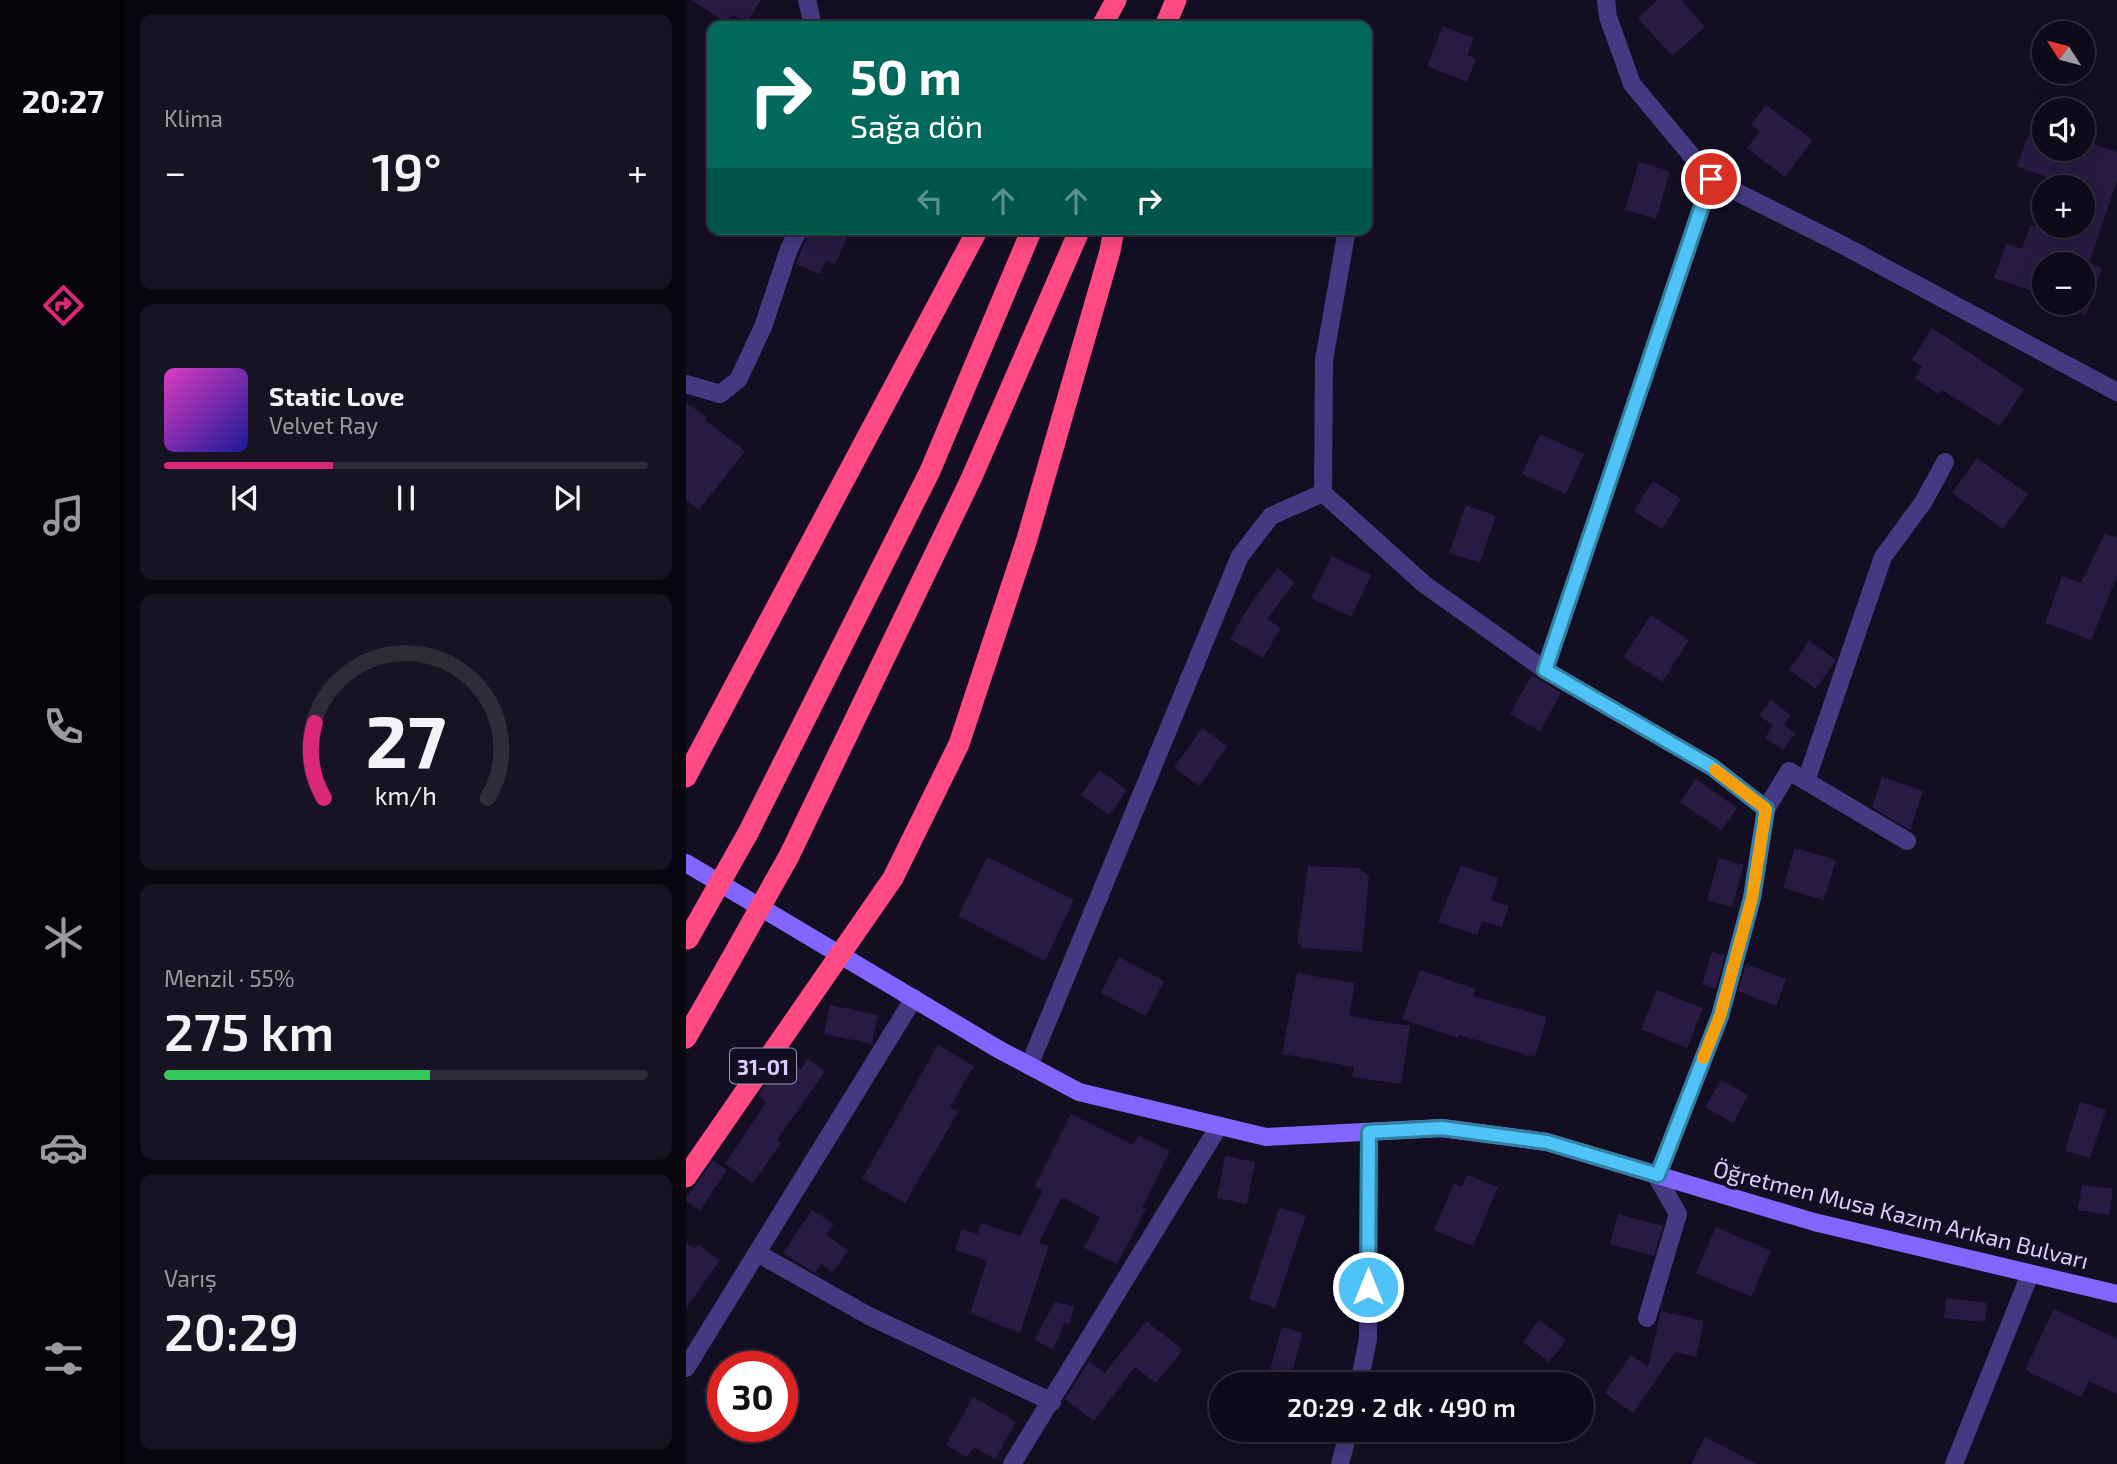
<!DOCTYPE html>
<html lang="tr">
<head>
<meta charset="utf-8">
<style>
	:root { --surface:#0f0a1a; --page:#181323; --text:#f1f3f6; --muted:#9b9aa2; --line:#2f2b39; --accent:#db2777 }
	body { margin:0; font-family:"Exo 2",sans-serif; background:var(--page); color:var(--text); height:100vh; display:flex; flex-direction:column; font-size:26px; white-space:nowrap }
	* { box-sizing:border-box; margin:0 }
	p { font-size:23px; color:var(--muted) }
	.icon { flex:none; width:38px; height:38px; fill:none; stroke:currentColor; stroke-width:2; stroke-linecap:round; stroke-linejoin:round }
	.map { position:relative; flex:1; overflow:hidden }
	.details { display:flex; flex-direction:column; gap:14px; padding:14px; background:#08060e; width:560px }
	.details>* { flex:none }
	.top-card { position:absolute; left:21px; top:21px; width:665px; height:214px; border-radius:14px; box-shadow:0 4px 18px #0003,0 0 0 2px var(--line); background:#00695c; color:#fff; overflow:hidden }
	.needle { width:46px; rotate:306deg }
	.tools { position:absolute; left:1346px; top:21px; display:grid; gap:14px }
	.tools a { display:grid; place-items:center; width:63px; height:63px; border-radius:50%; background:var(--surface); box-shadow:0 4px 18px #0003,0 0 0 2px var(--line); font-size:35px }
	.speed { position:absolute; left:21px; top:1351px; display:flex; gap:14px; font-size:35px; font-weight:700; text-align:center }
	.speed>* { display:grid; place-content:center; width:91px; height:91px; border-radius:50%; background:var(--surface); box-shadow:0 4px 18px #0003,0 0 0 2px var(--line); line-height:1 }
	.speed .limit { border:10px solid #d22; background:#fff; color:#111 }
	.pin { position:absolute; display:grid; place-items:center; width:60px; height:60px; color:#fff; margin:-30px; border:4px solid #fff; border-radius:50%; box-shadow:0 2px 7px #0007 }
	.me { position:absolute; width:77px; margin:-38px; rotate:0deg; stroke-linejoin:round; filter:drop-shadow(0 0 5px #0008) }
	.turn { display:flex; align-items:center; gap:24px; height:147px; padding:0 28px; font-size:32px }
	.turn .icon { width:91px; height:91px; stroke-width:2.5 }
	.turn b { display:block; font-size:49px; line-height:60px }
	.lanes { display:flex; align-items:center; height:66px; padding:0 28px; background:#0003; justify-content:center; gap:35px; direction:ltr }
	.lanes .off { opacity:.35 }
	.big { font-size:52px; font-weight:600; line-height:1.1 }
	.details .widget { flex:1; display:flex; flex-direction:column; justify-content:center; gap:10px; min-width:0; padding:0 24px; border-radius:14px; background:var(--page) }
	.details .dial { align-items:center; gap:0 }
	.dial svg { height:182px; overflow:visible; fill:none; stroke:var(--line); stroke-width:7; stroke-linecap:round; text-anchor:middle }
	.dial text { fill:var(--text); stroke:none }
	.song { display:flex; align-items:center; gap:21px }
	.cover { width:84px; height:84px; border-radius:10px; background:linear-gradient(135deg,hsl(310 70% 55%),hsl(240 70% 35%)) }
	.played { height:7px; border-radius:4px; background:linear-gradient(90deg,var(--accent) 35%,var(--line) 35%) }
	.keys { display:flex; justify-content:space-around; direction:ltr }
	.heat { display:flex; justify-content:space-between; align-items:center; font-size:38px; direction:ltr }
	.charge { height:10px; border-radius:5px; background:linear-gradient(90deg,#34c759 55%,var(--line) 0) }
	.trip { position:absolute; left:523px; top:1372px; width:385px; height:70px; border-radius:35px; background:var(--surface); box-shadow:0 4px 18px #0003,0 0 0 2px var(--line); font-weight:600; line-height:70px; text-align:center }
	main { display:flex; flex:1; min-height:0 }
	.tab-bar { display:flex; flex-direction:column; width:126px; justify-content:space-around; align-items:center; background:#06040a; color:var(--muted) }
	.tab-bar .icon { width:49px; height:49px }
	.tab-bar .active { color:var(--accent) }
	.tab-bar b { font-size:32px; color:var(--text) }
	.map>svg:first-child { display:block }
	.building { fill:#291a43 }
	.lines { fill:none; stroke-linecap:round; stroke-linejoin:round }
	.street { stroke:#473981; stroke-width:18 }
	.secondary { stroke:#8266ff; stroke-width:18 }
	.highway { stroke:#ff4a84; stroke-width:21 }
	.highway-bridge { stroke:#ff4a84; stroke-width:21 }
	.route-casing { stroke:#337fa1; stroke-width:18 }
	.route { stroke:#4fc3f7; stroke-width:12 }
	.slow { stroke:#f59e0b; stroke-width:12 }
	.labels { text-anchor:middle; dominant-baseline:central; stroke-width:7; stroke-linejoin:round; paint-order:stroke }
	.shield { fill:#140e22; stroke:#a095bd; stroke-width:2 }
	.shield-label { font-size:21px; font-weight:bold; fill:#dccfff }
	.street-label { font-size:23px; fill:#dccfff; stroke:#140e22 }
</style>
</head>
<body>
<main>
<nav class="tab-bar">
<b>20:27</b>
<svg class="icon active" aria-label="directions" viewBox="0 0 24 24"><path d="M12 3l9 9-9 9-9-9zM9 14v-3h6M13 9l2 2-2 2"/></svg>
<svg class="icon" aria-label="music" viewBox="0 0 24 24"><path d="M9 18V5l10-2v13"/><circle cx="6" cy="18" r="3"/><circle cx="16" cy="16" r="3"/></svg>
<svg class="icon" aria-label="phone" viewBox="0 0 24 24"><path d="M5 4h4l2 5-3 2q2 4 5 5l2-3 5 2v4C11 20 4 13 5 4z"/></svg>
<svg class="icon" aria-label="climate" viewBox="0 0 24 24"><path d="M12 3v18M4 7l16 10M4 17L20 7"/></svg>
<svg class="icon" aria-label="car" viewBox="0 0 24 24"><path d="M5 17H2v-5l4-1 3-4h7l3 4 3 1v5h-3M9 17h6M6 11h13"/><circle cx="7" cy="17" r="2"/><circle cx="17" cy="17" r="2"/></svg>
<svg class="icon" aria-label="filters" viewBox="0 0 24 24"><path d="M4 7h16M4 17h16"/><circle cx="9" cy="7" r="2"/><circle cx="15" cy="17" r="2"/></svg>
</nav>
<section class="details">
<div class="widget"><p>Klima</p>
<div class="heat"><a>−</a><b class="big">19°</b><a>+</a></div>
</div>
<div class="widget">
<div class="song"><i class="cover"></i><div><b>Static Love</b><p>Velvet Ray</p></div></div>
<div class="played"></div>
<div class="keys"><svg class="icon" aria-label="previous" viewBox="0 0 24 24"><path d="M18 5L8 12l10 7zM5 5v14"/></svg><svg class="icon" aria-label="pause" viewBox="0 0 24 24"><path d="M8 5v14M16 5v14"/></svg><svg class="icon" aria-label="next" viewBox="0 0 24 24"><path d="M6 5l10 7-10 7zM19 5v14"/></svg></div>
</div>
<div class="widget dial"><svg viewBox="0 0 100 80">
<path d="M14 69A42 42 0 1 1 86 69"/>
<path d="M14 69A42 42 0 0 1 10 36" stroke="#db2777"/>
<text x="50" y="56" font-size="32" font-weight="700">27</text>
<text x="50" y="72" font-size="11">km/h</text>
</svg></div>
<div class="widget"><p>Menzil · 55%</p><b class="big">275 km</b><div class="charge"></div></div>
<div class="widget"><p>Varış</p><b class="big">20:29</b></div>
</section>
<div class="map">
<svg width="1431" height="1464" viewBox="0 0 1431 1464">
	<rect width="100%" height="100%" fill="#140e22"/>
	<g class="building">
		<path d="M5 0H75L60 23 47 15 41 23Z"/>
		<path d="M972 0H995L1019 27 986 56 952 18Z"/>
		<path d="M757 26 788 38 781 55 790 59 781 82 741 66Z"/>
		<path d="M1080 105 1127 140 1099 177 1061 148 1074 131 1065 125Z"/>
		<path d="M1342 136 1358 142V149H1396V140L1431 152V181L1403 263 1416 267 1400 315H1396V264H1358V295L1308 278 1320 244 1336 249 1344 226H1396V187H1358L1361 177 1331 166Z"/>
		<path d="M953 162 984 171 970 219 939 210Z"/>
		<path d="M124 229H165L149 264 140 260 134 274 110 264Z"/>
		<path d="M1246 328 1338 389 1314 426 1256 390 1253 394 1229 378 1236 367 1226 360Z"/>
		<path d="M0 403 21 417 19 420 59 451 13 510 0 500Z"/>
		<path d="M854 434 898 454 880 494 836 474Z"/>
		<path d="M1291 458 1342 494 1317 529 1266 493Z"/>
		<path d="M967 481 995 499 976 529 948 511Z"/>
		<path d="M780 505 810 516 794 563 763 553Z"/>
		<path d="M1419 533 1431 538V576L1405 640 1359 623 1376 576 1395 583Z"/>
		<path d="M646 556 685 575 665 617 625 598Z"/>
		<path d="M591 568 609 582 581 619 595 628 577 658 544 639 562 608Z"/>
		<path d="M965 615 1003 640 976 682 938 657Z"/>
		<path d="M1123 641 1150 660 1130 689 1103 670Z"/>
		<path d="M846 675 875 693 854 731 824 714Z"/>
		<path d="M1084 700 1105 715 1098 725 1109 733 1097 750 1079 738 1087 725 1073 716Z"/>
		<path d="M516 728 541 746 514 786 488 768Z"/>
		<path d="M413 770 441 790 423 815 395 795Z"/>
		<path d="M1196 777 1237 791 1224 830 1186 807Z"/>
		<path d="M1010 779 1051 808 1036 830 994 802Z"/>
		<path d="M1109 848 1150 860 1138 900 1097 888Z"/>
		<path d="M301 857 388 900 359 961 272 916Z"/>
		<path d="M1033 858 1058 865 1046 907 1021 900Z"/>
		<path d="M775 865 812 878 805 900 823 906 816 927 796 921 791 935 752 922Z"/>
		<path d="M622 866 672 868 683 876 676 952 616 948V945L611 943Z"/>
		<path d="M1026 952 1039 955 1030 989 1016 985Z"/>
		<path d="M433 957 478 981 460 1016 415 993Z"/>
		<path d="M1060 964 1100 979 1090 1006 1052 991Z"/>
		<path d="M734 970 789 989 787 996 861 1017 849 1057 773 1035 772 1038 716 1019Z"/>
		<path d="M611 973 669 983 663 1016 724 1026 715 1084 666 1077 668 1067 596 1054Z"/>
		<path d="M971 990 1017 1008 1001 1048 955 1029Z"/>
		<path d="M144 1005 192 1015 186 1044 138 1034Z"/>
		<path d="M252 1045 288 1066 264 1107 272 1112 219 1203 176 1179Z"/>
		<path d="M99 1058 115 1069 122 1059 139 1071 91 1140 95 1143 67 1183 39 1164 80 1102 72 1096Z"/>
		<path d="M1035 1080 1062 1095 1047 1123 1019 1107Z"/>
		<path d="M1394 1102 1420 1110 1404 1158 1379 1151Z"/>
		<path d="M385 1114 447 1145 452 1135 484 1151 456 1208 460 1209 431 1264 398 1248 414 1217 376 1197 353 1243 363 1246 334 1333 284 1313 301 1261 269 1250 276 1229 291 1234 295 1223 334 1236 357 1190 349 1186Z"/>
		<path d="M539 1156 569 1162 561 1204 531 1198Z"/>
		<path d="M27 1161 41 1170 14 1210 0 1201V1198Z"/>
		<path d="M781 1175 812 1187 787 1246 748 1230 768 1183 776 1187Z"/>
		<path d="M1396 1185 1427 1189 1423 1215 1392 1210Z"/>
		<path d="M593 1208 620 1215 589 1308 563 1299Z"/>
		<path d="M126 1210 148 1224 140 1235 162 1250 147 1272 135 1264 129 1273 97 1253Z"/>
		<path d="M932 1214 977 1226 968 1256 924 1244Z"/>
		<path d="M1030 1227 1085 1251 1065 1297 1010 1273Z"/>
		<path d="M0 1243 9 1249 12 1245 34 1260 0 1308Z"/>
		<path d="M1260 1298 1301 1303 1299 1322 1258 1318Z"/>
		<path d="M369 1302 388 1306 384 1323 379 1322 367 1349 348 1340Z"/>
		<path d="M1368 1309 1431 1339V1394L1403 1381 1395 1397 1339 1370Z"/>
		<path d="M975 1311 1018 1321 1010 1357 989 1352 947 1413 919 1393 945 1355 962 1367Z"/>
		<path d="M853 1320 880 1340 863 1362 837 1342Z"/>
		<path d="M460 1321 497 1350 470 1383 449 1367 408 1421 379 1399 403 1361 419 1373Z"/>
		<path d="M596 1327 617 1333 605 1375 584 1369Z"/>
		<path d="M37 1363V1406L16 1392Z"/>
		<path d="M287 1397 330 1422 309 1459 287 1447 281 1457 260 1445Z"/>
		<path d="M1019 1437 1071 1464H1005Z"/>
	</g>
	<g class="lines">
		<g class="street">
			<path d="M121 0 127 26"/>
			<path d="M920 0 922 17 946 84 1025 179 1149 241 1431 392"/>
			<path d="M661 229 638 360 637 493 738 584 859 670 1026 767 1080 809 1066 898 1034 1016 971 1177 992 1214 961 1318"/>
			<path d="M0 384 34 394 52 380 77 327 103 249 113 229"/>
			<path d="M859 670 1025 179"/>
			<path d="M1120 781 1197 557 1238 501 1259 462"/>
			<path d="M1080 809 1103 771 1221 841"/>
			<path d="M343 1066 554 556 585 516 637 493"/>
			<path d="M71 1253 183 1316 366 1402"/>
			<path d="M0 1368 228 998"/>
			<path d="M673 1384 682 1339 683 1132"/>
			<path d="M326 1464 533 1126"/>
			<path d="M654 1464 663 1430"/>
			<path d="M1268 1464 1344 1274"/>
		</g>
		<path class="secondary" d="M0 863 312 1049 393 1092 580 1137 756 1128 861 1142 1128 1222 1431 1294"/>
		<g class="highway">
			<path d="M416 26 430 0"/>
			<path d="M479 26 490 0"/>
			<path d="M0 777 292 229"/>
			<path d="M62 833 244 471 346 229"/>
			<path d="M103 856 285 479 394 229"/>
			<path d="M0 1038 44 961"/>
			<path d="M0 1177 207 878 273 744 341 539 424 251 428 229"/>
		</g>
		<g class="highway-bridge">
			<path d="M2 939 62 833"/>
			<path d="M44 961 103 856"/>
		</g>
	</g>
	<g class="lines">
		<defs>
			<path id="route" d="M682 1287 683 1132 756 1128 861 1142 972 1175 1034 1016 1066 898 1080 809 1026 767 859 670 1025 179"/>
		</defs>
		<use href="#route" class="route-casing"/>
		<use href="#route" class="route"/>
		<path class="slow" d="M1017 1058 1034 1016 1066 898 1080 809 1029 770"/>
	</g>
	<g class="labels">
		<rect class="shield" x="44" y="1048.5" width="66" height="35" rx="5"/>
		<g class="shield-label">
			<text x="77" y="1066">31-01</text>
		</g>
		<g class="street-label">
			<text transform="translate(1215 1214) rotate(14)">Öğretmen Musa Kazım Arıkan Bulvarı</text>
		</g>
	</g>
</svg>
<div class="tools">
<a><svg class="needle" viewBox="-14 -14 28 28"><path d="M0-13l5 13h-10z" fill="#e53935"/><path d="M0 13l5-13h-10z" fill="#9b9aa2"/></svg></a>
<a><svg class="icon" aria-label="sound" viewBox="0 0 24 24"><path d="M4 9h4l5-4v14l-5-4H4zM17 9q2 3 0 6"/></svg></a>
<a>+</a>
<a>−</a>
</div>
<div class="speed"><div class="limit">30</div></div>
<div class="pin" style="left:1025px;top:179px;background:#d93025"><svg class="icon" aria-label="arrive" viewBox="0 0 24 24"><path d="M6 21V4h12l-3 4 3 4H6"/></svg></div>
<svg class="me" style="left:682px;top:1287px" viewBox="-20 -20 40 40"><circle r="17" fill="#4fc3f7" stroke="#fff" stroke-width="3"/><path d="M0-11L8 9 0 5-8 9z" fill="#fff"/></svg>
<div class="trip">20:29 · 2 dk · 490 m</div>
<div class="top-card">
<div class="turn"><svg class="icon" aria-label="right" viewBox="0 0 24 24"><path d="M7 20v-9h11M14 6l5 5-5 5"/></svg><div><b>50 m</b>Sağa dön</div></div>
<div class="lanes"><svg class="icon off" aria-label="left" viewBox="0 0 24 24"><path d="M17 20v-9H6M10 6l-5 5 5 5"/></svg><svg class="icon off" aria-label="ahead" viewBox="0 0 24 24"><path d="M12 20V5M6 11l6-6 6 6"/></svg><svg class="icon off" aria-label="ahead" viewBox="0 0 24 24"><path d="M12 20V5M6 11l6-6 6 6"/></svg><svg class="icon" aria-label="right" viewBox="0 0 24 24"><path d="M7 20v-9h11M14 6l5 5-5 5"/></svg></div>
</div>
</div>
</main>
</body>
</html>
